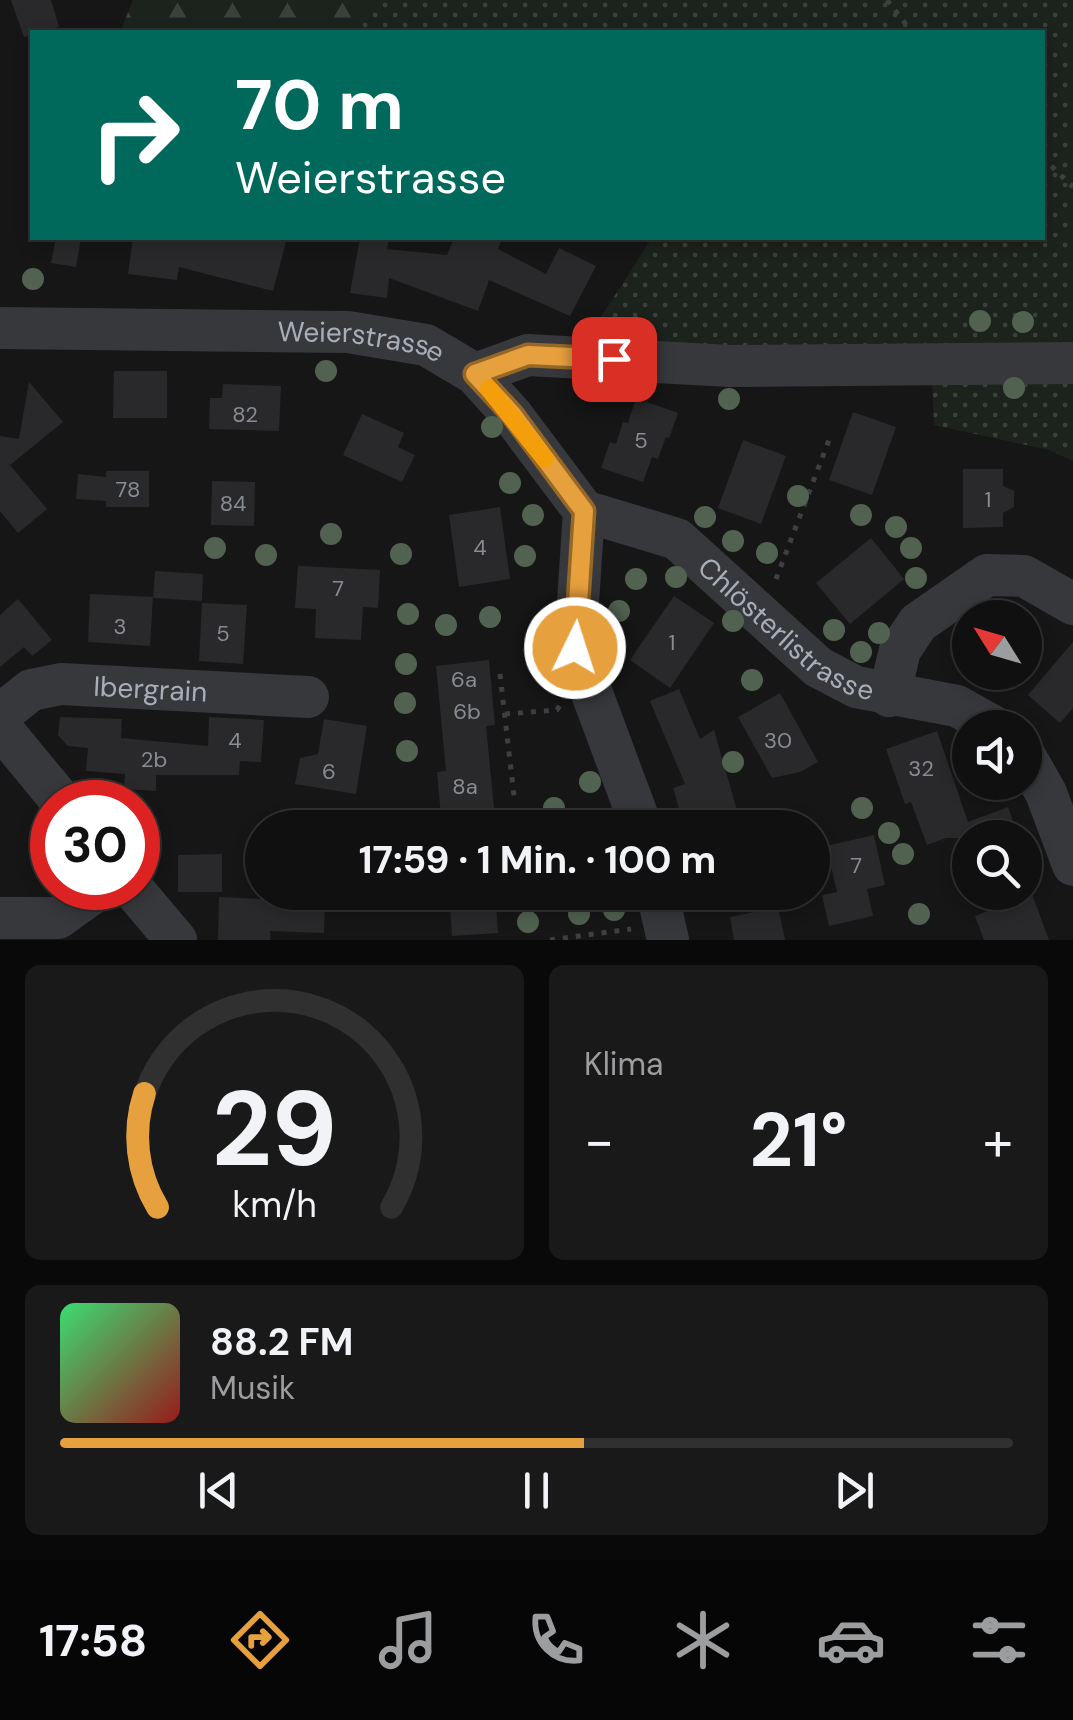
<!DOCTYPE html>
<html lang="de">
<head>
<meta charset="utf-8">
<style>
	:root { --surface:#101011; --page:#19191a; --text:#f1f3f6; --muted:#9c9d9f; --line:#303031; --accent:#e7a03e }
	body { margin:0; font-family:"DM Sans",sans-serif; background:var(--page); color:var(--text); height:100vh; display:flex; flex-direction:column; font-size:38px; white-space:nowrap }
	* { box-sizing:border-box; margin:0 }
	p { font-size:32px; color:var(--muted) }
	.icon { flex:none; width:55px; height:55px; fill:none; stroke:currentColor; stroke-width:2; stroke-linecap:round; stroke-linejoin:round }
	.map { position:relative; height:940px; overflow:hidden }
	.drawer { display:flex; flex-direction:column; gap:25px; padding:25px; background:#090909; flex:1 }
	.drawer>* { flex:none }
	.top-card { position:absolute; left:30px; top:30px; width:1015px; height:210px; border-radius:0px; box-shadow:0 5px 15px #0003,0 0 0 2px var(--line); background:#00695c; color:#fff; overflow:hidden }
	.needle { width:65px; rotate:307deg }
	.tools { position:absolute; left:952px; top:600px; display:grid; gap:20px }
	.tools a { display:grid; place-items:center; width:90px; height:90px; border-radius:50%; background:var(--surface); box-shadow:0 5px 15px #0003,0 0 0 2px var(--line); font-size:50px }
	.speed { position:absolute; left:30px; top:780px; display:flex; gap:20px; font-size:50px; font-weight:700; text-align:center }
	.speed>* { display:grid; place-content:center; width:130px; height:130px; border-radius:50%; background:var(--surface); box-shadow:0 5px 15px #0003,0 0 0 2px var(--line); line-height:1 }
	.speed .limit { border:15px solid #d22; background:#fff; color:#111 }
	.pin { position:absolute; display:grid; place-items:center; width:85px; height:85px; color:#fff; margin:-42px; border-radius:20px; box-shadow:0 5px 15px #0006 }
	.me { position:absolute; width:110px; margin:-55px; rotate:4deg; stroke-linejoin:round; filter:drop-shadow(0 0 8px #0008) }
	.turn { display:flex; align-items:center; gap:35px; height:210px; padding:0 40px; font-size:45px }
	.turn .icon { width:130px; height:130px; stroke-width:2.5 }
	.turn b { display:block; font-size:70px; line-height:85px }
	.big { font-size:75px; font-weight:700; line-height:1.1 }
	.drawer .tile { flex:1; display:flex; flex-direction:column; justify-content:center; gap:15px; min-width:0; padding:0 35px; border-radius:15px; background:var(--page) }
	.drawer .dial { align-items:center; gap:0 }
	.dial svg { height:260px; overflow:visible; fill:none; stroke:var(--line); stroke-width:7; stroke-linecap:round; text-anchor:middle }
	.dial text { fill:var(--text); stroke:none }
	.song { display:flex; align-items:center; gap:30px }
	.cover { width:120px; height:120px; border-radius:15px; background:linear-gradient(135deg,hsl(140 70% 55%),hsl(0 70% 35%)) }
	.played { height:10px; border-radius:5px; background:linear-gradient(90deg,var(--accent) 55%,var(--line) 55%) }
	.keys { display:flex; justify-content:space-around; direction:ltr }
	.heat { display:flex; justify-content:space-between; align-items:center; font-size:55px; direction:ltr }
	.drawer .tiles { flex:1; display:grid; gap:25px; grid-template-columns:1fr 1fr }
	.tile:last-child { grid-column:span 2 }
	.trip { position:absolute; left:245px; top:810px; width:585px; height:100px; border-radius:50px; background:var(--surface); box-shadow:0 5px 15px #0003,0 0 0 2px var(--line); font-weight:700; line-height:100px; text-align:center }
	.tab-bar { display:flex; height:160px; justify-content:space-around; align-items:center; background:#060607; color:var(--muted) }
	.tab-bar .icon { width:70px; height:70px }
	.tab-bar .active { color:var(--accent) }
	.tab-bar b { font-size:45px; color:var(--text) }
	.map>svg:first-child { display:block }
	.grass { fill:url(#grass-dots) }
	.forest { fill:url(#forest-firs) }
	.building { fill:#29292b }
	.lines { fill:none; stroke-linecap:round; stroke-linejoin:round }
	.path { stroke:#3d3f43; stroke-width:5; stroke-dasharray:5 8; stroke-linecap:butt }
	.minor { stroke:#37383c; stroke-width:42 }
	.tree { fill:#516251 }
	.route-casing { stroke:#966828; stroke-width:25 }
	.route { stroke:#e7a03e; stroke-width:18 }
	.slow { stroke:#f59e0b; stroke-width:18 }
	.labels { text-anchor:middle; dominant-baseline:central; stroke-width:10; stroke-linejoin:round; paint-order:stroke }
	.number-label { font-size:22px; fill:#888c93 }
	.street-label { font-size:28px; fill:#a8aeb7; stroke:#111112 }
</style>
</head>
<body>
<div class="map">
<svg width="1073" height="940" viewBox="0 0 1073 940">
	<defs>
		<pattern id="grass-dots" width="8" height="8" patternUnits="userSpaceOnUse" patternTransform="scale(2.5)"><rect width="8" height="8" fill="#1c221c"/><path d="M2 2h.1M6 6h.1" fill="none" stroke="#3a403b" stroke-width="1.8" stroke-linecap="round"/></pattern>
		<pattern id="forest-firs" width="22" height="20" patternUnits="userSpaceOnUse" patternTransform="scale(2.5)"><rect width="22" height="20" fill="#1c221c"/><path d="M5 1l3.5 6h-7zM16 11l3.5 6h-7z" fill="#3a403b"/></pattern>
	</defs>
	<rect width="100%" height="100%" fill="#161617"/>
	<path class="grass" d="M374 0H1073V461L1049 450 934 425 931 362 575 357 652 238H1042V32H349Z"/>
	<path class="forest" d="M133 0H374L349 32H120Z"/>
	<g class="building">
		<path d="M11 0H51L59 27 24 37Z"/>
		<path d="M56 238H81L76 267 51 263Z"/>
		<path d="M133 238H287L273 291 179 267 177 280 128 274Z"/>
		<path d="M360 238H389L387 249 447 255 454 238H502L498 249 546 274 559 248 596 266 570 316 489 280 478 311 389 278 387 298 350 293Z"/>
		<path d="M114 371H167V418H113Z"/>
		<path d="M29 382 63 422 10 465 47 509 18 533 0 511V436L19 439Z"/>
		<path d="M223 384 281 386 279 431 209 429 210 398H222Z"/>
		<path d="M636 398 678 413 669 438 666 437 658 459 652 457 643 482 601 468 610 442 616 444 623 422 628 423Z"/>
		<path d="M853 412 896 427 872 495 829 480Z"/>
		<path d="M362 414 404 433 398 447 415 455 402 482 343 455Z"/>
		<path d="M743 440 786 456 761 524 718 508Z"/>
		<path d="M963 469H1003V486L1014 491V507L1003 513V527L963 528Z"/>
		<path d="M106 471H149V507H106V501L76 499 78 474 106 477Z"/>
		<path d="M212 481 255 482 254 526 211 525Z"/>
		<path d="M500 507 510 579 459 587 449 515Z"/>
		<path d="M871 538 904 579 850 624 816 583Z"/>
		<path d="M298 566 380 570 378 608 363 607 361 640 315 638 316 609 295 608Z"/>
		<path d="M155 571 203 574 202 601 153 598Z"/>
		<path d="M90 594 153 597 150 646 88 642Z"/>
		<path d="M674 596 714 623 670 688 630 660Z"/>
		<path d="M18 599 52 640 32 656 24 647 0 667V615Z"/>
		<path d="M202 603 247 605 243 664 199 661Z"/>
		<path d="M1073 642V708L1060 723 1028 695Z"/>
		<path d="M489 660 495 725 486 726 496 828H442L437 772 446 771 436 666Z"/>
		<path d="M679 689 700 739 714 730 742 828H685L673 788 685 784 650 701Z"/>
		<path d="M780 693 818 762 800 772 772 778 738 717Z"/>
		<path d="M60 717 122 719 121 738 208 746 209 717 264 720 261 762 240 761 239 775H156V791L124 789 125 774 86 771 88 748 68 746 58 735Z"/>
		<path d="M324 719 367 726 356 794 295 784 300 758 318 754Z"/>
		<path d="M937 731 968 822 1008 807 1019 838H946L927 845 911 802 905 804 886 749Z"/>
		<path d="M874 835 885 885 867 889 873 916 829 926 822 895 837 892 826 846Z"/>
		<path d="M222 854V892H178V855Z"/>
		<path d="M449 892H495L498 933 452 936Z"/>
		<path d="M1032 894 1049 940H984L975 916Z"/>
		<path d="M219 897 325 902 324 933 270 931V940H218Z"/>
		<path d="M778 907 785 940H734L730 917Z"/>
	</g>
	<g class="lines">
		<g class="path">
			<path d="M887 0 912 32"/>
			<path d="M1042 157 1073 187"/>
			<path d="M776 579 829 440"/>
			<path d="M500 674 514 796"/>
			<path d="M505 714 557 710 560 705"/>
			<path d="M550 940 631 929"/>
		</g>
		<g class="minor">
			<path id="s1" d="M0 328 348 332 426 345 475 374 512 415 584 511 575 648 642 828"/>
			<path d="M475 374 528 355 729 366 1073 363"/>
			<path id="s2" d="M584 511 677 539 818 667 856 687 957 706 996 728"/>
			<path d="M889 696 900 650 918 623 987 575 1024 576 1073 604"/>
			<path id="s3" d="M0 715 31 690 61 684 308 697"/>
			<path d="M0 727 62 802"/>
			<path d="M1025 756 1046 793 1073 865"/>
			<path d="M132 888 176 940"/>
			<path d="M657 892 668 940"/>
			<path d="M0 918H58L100 888"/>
		</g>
	</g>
	<g class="tree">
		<circle cx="33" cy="279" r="11"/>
		<circle cx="980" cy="321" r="11"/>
		<circle cx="1023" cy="322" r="11"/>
		<circle cx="326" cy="371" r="11"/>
		<circle cx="1014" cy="388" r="11"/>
		<circle cx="729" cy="399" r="11"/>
		<circle cx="492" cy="427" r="11"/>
		<circle cx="510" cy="483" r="11"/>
		<circle cx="798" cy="496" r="11"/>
		<circle cx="533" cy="515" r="11"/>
		<circle cx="861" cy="515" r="11"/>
		<circle cx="705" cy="517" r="11"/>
		<circle cx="896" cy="527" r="11"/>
		<circle cx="331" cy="534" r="11"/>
		<circle cx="733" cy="541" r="11"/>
		<circle cx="215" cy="548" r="11"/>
		<circle cx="911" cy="548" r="11"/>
		<circle cx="767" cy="553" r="11"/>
		<circle cx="401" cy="554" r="11"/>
		<circle cx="266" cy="555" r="11"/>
		<circle cx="525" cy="556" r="11"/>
		<circle cx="676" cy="577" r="11"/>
		<circle cx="916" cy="578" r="11"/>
		<circle cx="636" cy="579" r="11"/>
		<circle cx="619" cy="611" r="11"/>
		<circle cx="408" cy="614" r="11"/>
		<circle cx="490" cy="617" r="11"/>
		<circle cx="733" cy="621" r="11"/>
		<circle cx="542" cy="624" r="11"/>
		<circle cx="446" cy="625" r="11"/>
		<circle cx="834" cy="630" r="11"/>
		<circle cx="879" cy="633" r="11"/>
		<circle cx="861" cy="652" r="11"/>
		<circle cx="406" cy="664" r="11"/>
		<circle cx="752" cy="680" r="11"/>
		<circle cx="405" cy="703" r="11"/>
		<circle cx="407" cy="751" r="11"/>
		<circle cx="733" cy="762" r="11"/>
		<circle cx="590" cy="782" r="11"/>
		<circle cx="554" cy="808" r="11"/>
		<circle cx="862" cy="808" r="11"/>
		<circle cx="889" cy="833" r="11"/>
		<circle cx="903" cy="854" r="11"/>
		<circle cx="614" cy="910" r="11"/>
		<circle cx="579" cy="914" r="11"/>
		<circle cx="919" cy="914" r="11"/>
		<circle cx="528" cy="922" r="11"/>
	</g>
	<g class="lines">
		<defs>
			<path id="route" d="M575 648 584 511 512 414 475 374 528 355 614 359"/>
		</defs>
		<use href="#route" class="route-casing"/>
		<use href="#route" class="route"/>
		<path class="slow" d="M489 389 545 459"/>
	</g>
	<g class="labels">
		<g class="number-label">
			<text x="245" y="414">82</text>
			<text x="641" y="440">5</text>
			<text x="128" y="489">78</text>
			<text x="988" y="499">1</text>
			<text x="233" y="503">84</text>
			<text x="480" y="547">4</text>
			<text x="338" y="588">7</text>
			<text x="120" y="626">3</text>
			<text x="223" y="633">5</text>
			<text x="672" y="642">1</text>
			<text x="464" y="679">6a</text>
			<text x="467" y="711">6b</text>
			<text x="235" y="740">4</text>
			<text x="778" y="740">30</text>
			<text x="154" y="759">2b</text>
			<text x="921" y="768">32</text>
			<text x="329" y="771">6</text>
			<text x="465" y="786">8a</text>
			<text x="856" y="865">7</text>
		</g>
		<g class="street-label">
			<text stroke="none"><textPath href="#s1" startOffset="362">Weierstrasse</textPath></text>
			<text stroke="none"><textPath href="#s2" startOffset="240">Chlösterlistrasse</textPath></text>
			<text stroke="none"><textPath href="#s3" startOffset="160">Ibergrain</textPath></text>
		</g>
	</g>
</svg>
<div class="tools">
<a><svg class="needle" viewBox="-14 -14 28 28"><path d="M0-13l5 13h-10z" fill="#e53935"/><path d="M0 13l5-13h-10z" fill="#9c9d9f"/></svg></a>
<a><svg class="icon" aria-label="sound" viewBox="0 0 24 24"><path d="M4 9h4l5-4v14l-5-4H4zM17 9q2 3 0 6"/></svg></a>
<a><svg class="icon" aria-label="search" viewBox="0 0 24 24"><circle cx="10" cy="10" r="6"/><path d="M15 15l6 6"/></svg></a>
</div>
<div class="speed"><div class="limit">30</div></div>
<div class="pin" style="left:614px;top:359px;background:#d93025"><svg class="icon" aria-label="arrive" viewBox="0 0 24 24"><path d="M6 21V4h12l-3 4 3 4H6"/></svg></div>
<svg class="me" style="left:575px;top:648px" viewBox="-20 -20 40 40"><circle r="17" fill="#e7a03e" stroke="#fff" stroke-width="3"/><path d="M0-11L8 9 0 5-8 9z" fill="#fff"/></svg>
<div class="trip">17:59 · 1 Min. · 100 m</div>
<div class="top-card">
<div class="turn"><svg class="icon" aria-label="right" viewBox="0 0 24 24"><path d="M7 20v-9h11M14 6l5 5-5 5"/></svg><div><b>70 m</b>Weierstrasse</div></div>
</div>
</div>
<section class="drawer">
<div class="tiles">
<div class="tile dial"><svg viewBox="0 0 100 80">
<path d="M14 69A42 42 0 1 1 86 69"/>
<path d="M14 69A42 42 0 0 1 10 34" stroke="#e7a03e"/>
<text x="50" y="56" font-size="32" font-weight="700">29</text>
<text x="50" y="72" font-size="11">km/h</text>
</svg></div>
<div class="tile"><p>Klima</p>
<div class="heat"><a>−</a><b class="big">21°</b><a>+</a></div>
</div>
<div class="tile">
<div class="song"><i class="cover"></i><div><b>88.2 FM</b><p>Musik</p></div></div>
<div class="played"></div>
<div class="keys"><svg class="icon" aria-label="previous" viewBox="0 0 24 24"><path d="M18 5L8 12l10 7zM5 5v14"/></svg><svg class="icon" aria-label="pause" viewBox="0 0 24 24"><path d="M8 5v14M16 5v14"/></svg><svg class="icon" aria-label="next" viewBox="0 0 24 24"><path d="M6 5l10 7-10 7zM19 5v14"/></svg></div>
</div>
</div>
</section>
<nav class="tab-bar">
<b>17:58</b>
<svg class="icon active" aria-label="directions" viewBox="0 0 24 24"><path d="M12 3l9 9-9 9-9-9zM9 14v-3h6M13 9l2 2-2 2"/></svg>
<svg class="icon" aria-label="music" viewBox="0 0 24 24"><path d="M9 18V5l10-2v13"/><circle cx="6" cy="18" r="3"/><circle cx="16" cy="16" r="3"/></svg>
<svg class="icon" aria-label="phone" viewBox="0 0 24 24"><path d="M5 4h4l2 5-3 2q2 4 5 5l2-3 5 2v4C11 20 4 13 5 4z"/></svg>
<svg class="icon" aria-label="climate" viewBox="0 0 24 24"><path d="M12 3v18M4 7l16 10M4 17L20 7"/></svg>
<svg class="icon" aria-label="car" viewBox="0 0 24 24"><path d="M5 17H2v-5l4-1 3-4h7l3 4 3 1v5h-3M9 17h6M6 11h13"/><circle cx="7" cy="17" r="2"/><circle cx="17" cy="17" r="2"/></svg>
<svg class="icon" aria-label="filters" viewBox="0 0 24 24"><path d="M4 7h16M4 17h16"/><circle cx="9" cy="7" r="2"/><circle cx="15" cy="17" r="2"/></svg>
</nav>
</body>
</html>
